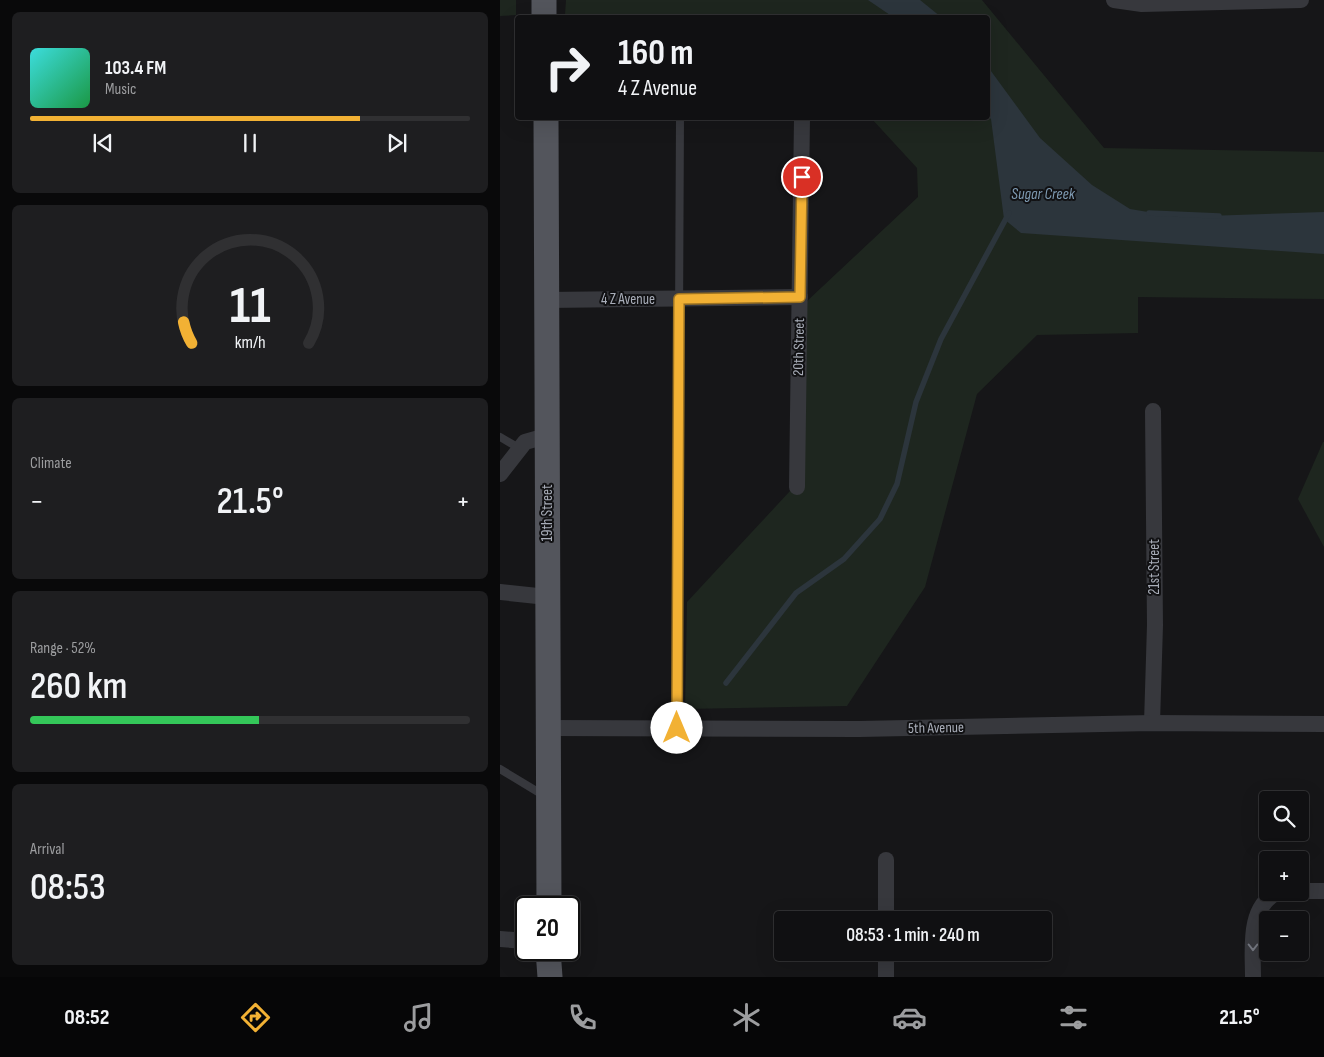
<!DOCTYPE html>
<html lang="en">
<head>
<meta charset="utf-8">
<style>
	:root { --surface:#101012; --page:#1e1e20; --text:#f1f3f6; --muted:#9c9d9f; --line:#303032; --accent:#f2b134 }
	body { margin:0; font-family:"Sofia Sans Condensed",sans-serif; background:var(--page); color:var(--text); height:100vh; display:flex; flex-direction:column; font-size:19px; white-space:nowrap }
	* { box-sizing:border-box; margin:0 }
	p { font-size:16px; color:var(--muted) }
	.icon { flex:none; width:28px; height:28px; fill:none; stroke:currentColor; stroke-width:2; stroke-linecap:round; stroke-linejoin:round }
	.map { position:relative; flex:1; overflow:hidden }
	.drawer { display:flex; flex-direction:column; gap:12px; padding:12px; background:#09090a; width:500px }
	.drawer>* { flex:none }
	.guide { position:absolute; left:15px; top:15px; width:475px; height:105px; border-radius:5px; box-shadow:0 5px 20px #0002,0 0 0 1px var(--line); background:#101012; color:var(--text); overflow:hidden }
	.buttons { position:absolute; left:759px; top:791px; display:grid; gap:10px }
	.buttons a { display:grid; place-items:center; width:50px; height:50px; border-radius:5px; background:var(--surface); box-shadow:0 5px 20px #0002,0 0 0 1px var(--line); font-size:25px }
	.speed { position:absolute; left:15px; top:896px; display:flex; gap:10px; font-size:25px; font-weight:700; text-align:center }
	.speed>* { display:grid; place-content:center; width:65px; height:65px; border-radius:50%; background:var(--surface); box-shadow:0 5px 20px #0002,0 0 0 1px var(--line); line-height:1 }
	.speed .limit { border:2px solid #111; border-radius:8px; background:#fff; color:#111 }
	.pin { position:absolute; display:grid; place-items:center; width:42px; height:42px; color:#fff; margin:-21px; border:2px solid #fff; border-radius:50%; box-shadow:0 1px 5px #0007 }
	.me { position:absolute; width:55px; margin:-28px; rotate:0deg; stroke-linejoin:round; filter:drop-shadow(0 0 4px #0008) }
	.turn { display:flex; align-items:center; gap:18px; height:105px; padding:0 20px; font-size:22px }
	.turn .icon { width:65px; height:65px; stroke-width:2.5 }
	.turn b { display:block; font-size:35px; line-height:42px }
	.big { font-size:38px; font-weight:600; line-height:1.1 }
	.drawer .tile { flex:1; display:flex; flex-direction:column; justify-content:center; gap:8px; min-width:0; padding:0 18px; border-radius:8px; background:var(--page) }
	.drawer .dial { align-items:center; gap:0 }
	.dial svg { height:130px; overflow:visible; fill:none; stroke:var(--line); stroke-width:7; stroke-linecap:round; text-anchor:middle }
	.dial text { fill:var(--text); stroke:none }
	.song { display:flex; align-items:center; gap:15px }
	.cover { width:60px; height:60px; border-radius:8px; background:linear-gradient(135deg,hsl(180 70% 55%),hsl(140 70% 35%)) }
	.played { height:5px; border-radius:2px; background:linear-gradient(90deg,var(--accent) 75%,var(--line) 75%) }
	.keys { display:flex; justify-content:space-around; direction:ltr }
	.heat { display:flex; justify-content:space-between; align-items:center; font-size:28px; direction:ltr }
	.charge { height:8px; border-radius:4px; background:linear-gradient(90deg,#34c759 52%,var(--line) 0) }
	.trip { position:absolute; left:274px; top:911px; width:278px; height:50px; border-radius:5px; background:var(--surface); box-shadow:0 5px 20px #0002,0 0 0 1px var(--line); font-weight:600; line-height:50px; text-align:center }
	.dock { display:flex; height:80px; justify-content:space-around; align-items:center; background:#060607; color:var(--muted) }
	.dock .icon { width:35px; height:35px }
	.dock .selected { color:var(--accent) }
	.dock b { font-size:22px; color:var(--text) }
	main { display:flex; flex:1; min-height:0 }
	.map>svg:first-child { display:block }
	.green { fill:#1e261f }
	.water { fill:#2c353c }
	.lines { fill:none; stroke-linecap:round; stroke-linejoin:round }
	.stream { stroke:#2c353c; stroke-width:5.5 }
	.lane { stroke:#37383d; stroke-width:8 }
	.street { stroke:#37383d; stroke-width:16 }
	.primary { stroke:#53555c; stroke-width:25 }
	.oneway { stroke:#757881 }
	.route-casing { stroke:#9d7322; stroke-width:12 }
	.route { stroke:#f2b134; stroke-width:9 }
	.labels { text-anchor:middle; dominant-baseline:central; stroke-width:4; stroke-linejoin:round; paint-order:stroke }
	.street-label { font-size:15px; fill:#a8adb8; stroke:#111113 }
	.water-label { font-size:16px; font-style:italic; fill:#7f9bb3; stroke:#111113 }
</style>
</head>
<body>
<main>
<section class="drawer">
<div class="tile">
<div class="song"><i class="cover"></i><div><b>103.4 FM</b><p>Music</p></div></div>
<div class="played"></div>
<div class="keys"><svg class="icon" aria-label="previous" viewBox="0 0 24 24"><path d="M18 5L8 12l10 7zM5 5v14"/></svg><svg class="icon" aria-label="pause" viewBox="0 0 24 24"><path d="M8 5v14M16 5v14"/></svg><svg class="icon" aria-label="next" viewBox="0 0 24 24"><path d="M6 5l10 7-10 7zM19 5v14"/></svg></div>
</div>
<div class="tile dial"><svg viewBox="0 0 100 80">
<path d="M14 69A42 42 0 1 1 86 69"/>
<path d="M14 69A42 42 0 0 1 9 56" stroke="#f2b134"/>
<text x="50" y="56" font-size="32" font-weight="700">11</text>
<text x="50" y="72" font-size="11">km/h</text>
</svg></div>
<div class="tile"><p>Climate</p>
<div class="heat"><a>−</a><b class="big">21.5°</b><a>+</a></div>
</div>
<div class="tile"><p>Range · 52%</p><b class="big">260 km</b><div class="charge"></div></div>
<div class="tile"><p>Arrival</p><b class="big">08:53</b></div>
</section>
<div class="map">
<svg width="824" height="977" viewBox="0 0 824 977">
	<rect width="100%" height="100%" fill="#161618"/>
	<g class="green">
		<path d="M0 0H16V15L0 16Z"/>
		<path d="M66 0H482L604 148 824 152V299L638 297V333L537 335 477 394 425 587 347 706 185 709 187 602 303 477 306 302 418 197 417 168 371 118H488V18L65 15Z"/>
		<path d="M823 442H824V547L798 499Z"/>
	</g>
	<g class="water">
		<path d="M368 0H420L441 17H393Z"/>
		<path d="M488 67 540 138 592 185 630 209 678 217 824 212V254L521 233 504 219 491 119 488 116Z"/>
	</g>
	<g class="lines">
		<g class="stream">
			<path d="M649 213 719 216"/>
			<path d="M226 683 296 593 344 559 380 519 397 484 416 402 441 339 509 213"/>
		</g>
		<g class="lane">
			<path d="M0 437 19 448"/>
			<path d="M177 728 180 118"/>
			<path d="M0 769 43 795"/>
		</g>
		<g class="street">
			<path d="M614 0 642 4 801 0"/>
			<path d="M46 300 300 297"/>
			<path d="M0 474 25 442 46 436"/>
			<path d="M297 487 302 118"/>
			<path d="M0 592 47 597"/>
			<path d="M652 723 655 625 653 411"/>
			<path d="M48 728 359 729 652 723 824 724"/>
			<path d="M386 860V920"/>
			<path d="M800 891H824"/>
			<path d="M0 939 26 941"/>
			<path d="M386 952V977"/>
			<path d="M753 977C753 948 747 907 778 892"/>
		</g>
		<g class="primary">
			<path d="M44 0V18"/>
			<path d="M46 118 49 908"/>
			<path d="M48 950 50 977"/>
		</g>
	</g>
	<defs><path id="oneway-chevron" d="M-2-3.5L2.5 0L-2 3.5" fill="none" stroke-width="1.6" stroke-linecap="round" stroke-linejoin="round" transform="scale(1.25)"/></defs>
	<use class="oneway" href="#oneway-chevron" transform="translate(753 947) rotate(90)"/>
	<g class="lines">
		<defs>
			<path id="route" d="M177 728 179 299 300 297 302 177"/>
		</defs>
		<use href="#route" class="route-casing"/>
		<use href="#route" class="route"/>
	</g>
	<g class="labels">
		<g class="street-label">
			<text x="128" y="299">4 Z Avenue</text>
			<text transform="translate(299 347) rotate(-89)">20th Street</text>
			<text transform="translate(47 513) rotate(-90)">19th Street</text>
			<text transform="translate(654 567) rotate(-90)">21st Street</text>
			<text transform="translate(436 728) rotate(-1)">5th Avenue</text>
		</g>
		<g class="water-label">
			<text x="543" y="194">Sugar Creek</text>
		</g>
	</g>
</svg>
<div class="buttons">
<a><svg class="icon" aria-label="search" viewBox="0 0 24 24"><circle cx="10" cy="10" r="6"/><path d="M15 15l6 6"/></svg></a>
<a>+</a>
<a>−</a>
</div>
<div class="speed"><div class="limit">20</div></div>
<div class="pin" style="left:302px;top:177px;background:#d93025"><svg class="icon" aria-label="arrive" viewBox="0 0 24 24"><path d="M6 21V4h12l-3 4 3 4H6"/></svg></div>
<svg class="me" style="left:177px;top:728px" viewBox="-20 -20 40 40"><circle r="19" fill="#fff"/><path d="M0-13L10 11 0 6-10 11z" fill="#f2b134"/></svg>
<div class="trip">08:53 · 1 min · 240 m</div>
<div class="guide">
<div class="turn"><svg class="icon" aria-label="right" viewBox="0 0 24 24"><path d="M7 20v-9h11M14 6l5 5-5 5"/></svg><div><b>160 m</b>4 Z Avenue</div></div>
</div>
</div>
</main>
<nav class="dock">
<b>08:52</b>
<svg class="icon selected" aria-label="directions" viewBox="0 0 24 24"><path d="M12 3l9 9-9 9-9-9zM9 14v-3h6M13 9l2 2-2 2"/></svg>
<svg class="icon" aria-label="music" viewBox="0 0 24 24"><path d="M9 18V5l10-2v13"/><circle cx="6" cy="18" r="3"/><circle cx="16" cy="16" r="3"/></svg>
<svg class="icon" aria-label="phone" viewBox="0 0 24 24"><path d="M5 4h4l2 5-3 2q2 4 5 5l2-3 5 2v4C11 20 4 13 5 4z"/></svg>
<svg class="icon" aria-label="climate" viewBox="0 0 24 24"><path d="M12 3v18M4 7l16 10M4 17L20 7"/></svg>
<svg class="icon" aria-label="car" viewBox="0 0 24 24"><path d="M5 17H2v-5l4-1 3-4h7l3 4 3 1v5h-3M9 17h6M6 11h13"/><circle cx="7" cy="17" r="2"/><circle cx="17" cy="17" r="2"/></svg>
<svg class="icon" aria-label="filters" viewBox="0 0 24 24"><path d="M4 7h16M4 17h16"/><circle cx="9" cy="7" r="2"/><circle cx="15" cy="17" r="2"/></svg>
<b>21.5°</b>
</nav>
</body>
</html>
